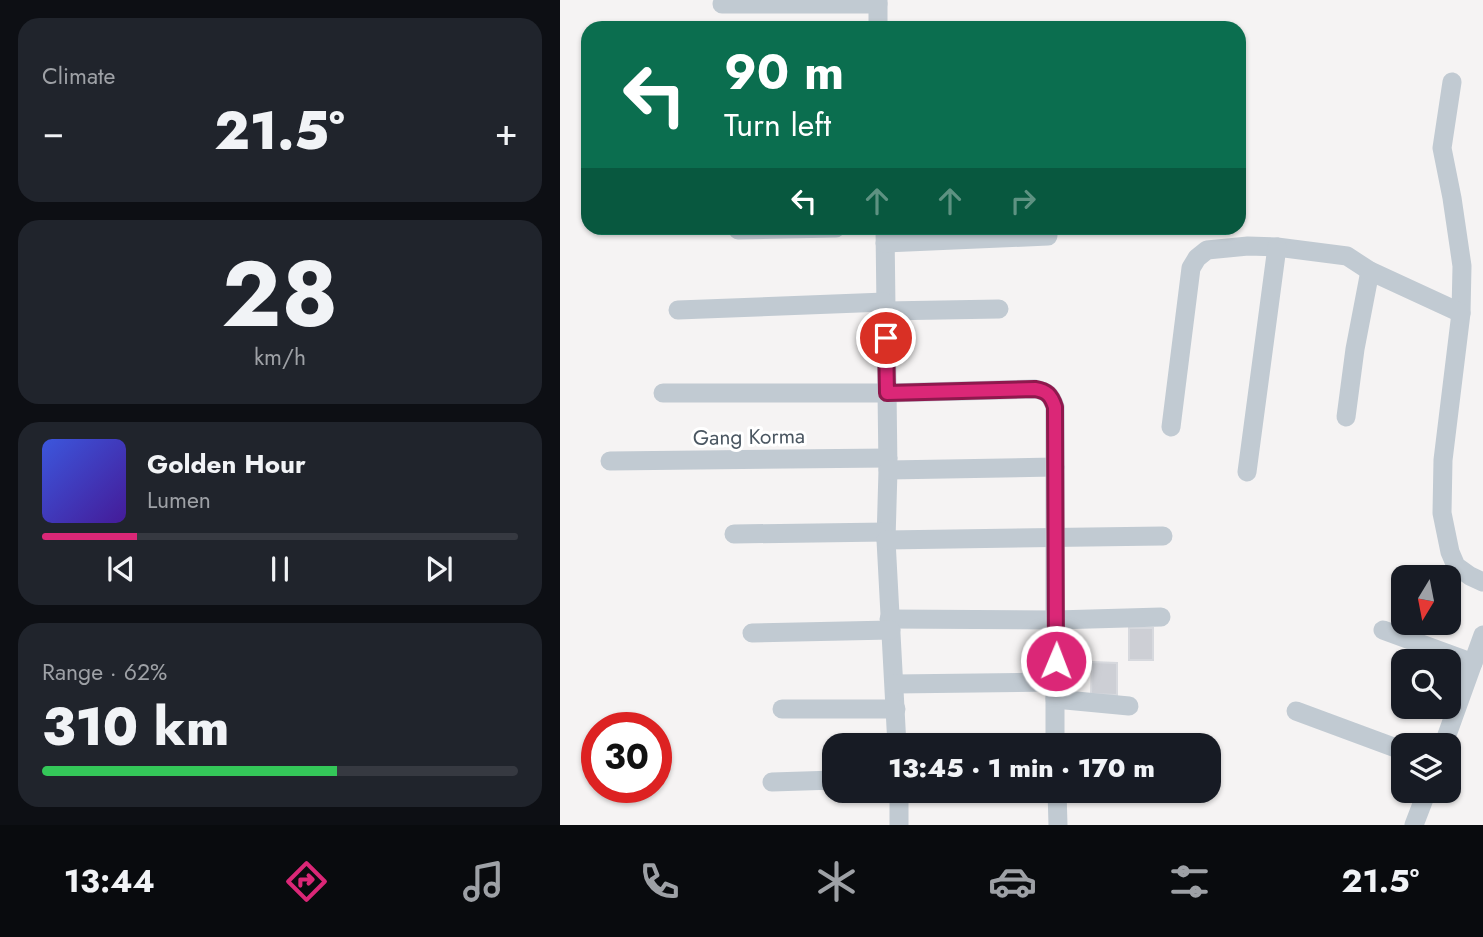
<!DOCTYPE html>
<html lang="en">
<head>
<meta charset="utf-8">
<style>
	:root { --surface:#171b24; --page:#20242c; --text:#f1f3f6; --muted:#9ea1a6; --line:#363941; --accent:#db2777 }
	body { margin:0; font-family:Jost,sans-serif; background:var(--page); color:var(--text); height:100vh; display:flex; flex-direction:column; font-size:26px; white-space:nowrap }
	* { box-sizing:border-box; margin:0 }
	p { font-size:23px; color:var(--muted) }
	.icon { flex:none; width:38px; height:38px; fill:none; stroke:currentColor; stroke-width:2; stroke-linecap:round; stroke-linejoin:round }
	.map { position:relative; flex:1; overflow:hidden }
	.details { display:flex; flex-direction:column; gap:18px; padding:18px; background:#0d0f14; width:560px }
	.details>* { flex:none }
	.banner { position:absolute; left:21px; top:21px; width:665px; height:214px; border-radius:21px; box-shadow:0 2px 5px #0004; background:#0b6e4f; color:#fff; overflow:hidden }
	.needle { width:46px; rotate:190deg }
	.controls { position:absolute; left:831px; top:565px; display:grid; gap:14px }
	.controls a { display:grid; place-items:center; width:70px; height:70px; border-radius:14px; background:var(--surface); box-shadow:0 2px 5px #0004; font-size:35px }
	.speed { position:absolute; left:21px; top:712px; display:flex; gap:14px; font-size:35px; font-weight:700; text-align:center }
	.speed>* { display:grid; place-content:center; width:91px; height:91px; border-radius:50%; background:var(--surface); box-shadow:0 2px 5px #0004; line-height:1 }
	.speed .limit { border:10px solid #d22; background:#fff; color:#111 }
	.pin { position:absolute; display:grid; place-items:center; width:60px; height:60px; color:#fff; margin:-30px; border:4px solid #fff; border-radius:50%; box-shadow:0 2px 7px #0007 }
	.me { position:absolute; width:77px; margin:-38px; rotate:1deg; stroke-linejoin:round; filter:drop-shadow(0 0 5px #0008) }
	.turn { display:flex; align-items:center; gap:24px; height:147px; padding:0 28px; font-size:32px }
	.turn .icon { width:91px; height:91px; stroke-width:2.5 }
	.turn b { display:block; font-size:49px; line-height:60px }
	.lanes { display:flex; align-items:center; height:66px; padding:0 28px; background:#0003; justify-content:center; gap:35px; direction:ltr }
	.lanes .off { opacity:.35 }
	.big { font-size:52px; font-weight:800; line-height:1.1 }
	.details .card { flex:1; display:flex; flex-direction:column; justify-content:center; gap:10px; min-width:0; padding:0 24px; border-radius:21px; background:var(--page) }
	.details .dial { align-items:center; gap:0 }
	.dial b { font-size:91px; line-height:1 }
	.song { display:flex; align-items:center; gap:21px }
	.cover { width:84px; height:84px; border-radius:10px; background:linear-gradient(135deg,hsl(230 70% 55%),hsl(260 70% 35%)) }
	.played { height:7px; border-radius:4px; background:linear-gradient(90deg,var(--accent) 20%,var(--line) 20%) }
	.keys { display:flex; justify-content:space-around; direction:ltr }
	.heat { display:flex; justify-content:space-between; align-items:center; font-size:38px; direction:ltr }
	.charge { height:10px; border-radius:5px; background:linear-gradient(90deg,#34c759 62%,var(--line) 0) }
	.trip { position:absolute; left:262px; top:733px; width:399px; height:70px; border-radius:21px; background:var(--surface); box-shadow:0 2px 5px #0004; font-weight:800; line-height:70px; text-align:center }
	.tabs { display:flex; height:112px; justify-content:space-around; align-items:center; background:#090b0e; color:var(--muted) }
	.tabs .icon { width:49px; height:49px }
	.tabs .active { color:var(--accent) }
	.tabs b { font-size:32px; color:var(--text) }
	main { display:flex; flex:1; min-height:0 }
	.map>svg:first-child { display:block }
	.building { fill:#cdcfd5; stroke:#d7d9de; stroke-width:2 }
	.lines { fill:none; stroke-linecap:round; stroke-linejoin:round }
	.minor { stroke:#c1cad2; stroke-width:19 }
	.route-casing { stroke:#8e194d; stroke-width:18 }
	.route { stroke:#db2777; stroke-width:12 }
	.labels { text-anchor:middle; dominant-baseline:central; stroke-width:6; stroke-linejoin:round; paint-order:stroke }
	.street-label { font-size:21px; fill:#4a5661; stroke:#fff }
</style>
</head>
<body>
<main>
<section class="details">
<div class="card"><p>Climate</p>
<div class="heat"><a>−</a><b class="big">21.5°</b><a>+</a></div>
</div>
<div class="card dial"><b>28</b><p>km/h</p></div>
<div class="card">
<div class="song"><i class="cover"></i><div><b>Golden Hour</b><p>Lumen</p></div></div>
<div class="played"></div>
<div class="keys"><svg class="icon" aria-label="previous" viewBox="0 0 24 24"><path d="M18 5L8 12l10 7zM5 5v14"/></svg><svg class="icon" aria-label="pause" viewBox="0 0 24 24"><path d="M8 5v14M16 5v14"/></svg><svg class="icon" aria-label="next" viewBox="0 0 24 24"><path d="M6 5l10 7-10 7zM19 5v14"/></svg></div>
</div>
<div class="card"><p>Range · 62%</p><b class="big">310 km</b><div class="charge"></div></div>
</section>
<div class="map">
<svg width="923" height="825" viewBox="0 0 923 825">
	<rect width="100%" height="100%" fill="#f5f3f3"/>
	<g class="building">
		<rect x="569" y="628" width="24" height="32"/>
		<path d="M532 662 557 663V695L531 694Z"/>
	</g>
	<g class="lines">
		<g class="minor">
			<path d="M162 4H318"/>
			<path d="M318 28V0"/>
			<path d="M892 82 882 148 892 198 902 266 901 313 883 460 882 513 890 552 896 566 910 576 923 582"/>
			<path d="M325 228 328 470 326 540 337 746"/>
			<path d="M178 230 276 228"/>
			<path d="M325 243 488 236"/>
			<path d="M118 310 325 302"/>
			<path d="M325 311 439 309"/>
			<path d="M103 393H327L475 389C487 391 491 395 495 407V746"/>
			<path d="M786 417 795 349 810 271"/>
			<path d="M611 427 631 268 637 258 647 250 688 246 717 247 787 256 810 271 901 313"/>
			<path d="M50 461 328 458"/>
			<path d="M328 470 495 467"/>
			<path d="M687 472 717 247"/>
			<path d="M174 534 326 532"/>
			<path d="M326 540 603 536"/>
			<path d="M329 619 496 620 601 617"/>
			<path d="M823 630 913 663"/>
			<path d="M192 633 331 630"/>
			<path d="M335 684 495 682"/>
			<path d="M495 699 569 706"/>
			<path d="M222 709H336"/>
			<path d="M736 711 844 751"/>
			<path d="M883 746 923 635"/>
			<path d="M212 782 275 780"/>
			<path d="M339 791V825"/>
			<path d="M497 791 498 825"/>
			<path d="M854 825 867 791"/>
		</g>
	</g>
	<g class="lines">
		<defs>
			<path id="route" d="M326 338 327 393 475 389C487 391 491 395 495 407L496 661"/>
		</defs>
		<use href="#route" class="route-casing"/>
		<use href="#route" class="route"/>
	</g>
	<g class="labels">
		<g class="street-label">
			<text transform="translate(189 437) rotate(-1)">Gang Korma</text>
		</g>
	</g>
</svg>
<div class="controls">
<a><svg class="needle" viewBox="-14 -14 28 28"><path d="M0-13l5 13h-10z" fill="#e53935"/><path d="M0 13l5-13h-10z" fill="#9ea1a6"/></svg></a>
<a><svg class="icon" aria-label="search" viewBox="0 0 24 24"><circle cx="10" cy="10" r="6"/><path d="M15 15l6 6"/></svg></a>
<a><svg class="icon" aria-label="layers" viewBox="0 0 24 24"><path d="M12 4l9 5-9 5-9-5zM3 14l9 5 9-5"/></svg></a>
</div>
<div class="speed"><div class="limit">30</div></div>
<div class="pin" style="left:326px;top:338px;background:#d93025"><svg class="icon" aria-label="arrive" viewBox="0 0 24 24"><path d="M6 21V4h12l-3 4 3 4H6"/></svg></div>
<svg class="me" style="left:496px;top:661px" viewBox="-20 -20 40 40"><circle r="17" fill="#db2777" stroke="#fff" stroke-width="3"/><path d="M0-11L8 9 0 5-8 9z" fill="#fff"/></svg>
<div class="trip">13:45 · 1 min · 170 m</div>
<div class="banner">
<div class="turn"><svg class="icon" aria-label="left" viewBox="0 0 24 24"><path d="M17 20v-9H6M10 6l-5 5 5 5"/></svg><div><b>90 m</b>Turn left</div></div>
<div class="lanes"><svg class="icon" aria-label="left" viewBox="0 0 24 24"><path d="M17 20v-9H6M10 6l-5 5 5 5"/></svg><svg class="icon off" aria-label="ahead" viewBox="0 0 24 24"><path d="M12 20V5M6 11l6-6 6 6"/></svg><svg class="icon off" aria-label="ahead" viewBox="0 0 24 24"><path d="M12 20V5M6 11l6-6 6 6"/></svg><svg class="icon off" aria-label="right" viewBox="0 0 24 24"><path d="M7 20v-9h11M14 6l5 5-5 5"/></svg></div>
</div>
</div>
</main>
<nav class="tabs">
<b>13:44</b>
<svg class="icon active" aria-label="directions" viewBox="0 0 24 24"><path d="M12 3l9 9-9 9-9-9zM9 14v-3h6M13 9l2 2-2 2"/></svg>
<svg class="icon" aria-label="music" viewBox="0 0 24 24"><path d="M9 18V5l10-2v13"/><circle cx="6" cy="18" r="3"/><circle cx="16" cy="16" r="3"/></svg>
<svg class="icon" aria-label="phone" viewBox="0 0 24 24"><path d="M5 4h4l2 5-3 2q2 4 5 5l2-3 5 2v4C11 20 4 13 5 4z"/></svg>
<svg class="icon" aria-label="climate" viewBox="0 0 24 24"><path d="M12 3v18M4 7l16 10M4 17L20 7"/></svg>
<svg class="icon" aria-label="car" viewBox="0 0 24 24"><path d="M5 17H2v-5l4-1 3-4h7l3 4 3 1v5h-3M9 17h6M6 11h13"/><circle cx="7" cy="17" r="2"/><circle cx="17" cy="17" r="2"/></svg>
<svg class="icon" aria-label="filters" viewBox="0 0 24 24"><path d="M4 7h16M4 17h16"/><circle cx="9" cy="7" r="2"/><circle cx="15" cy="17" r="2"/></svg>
<b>21.5°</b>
</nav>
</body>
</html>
